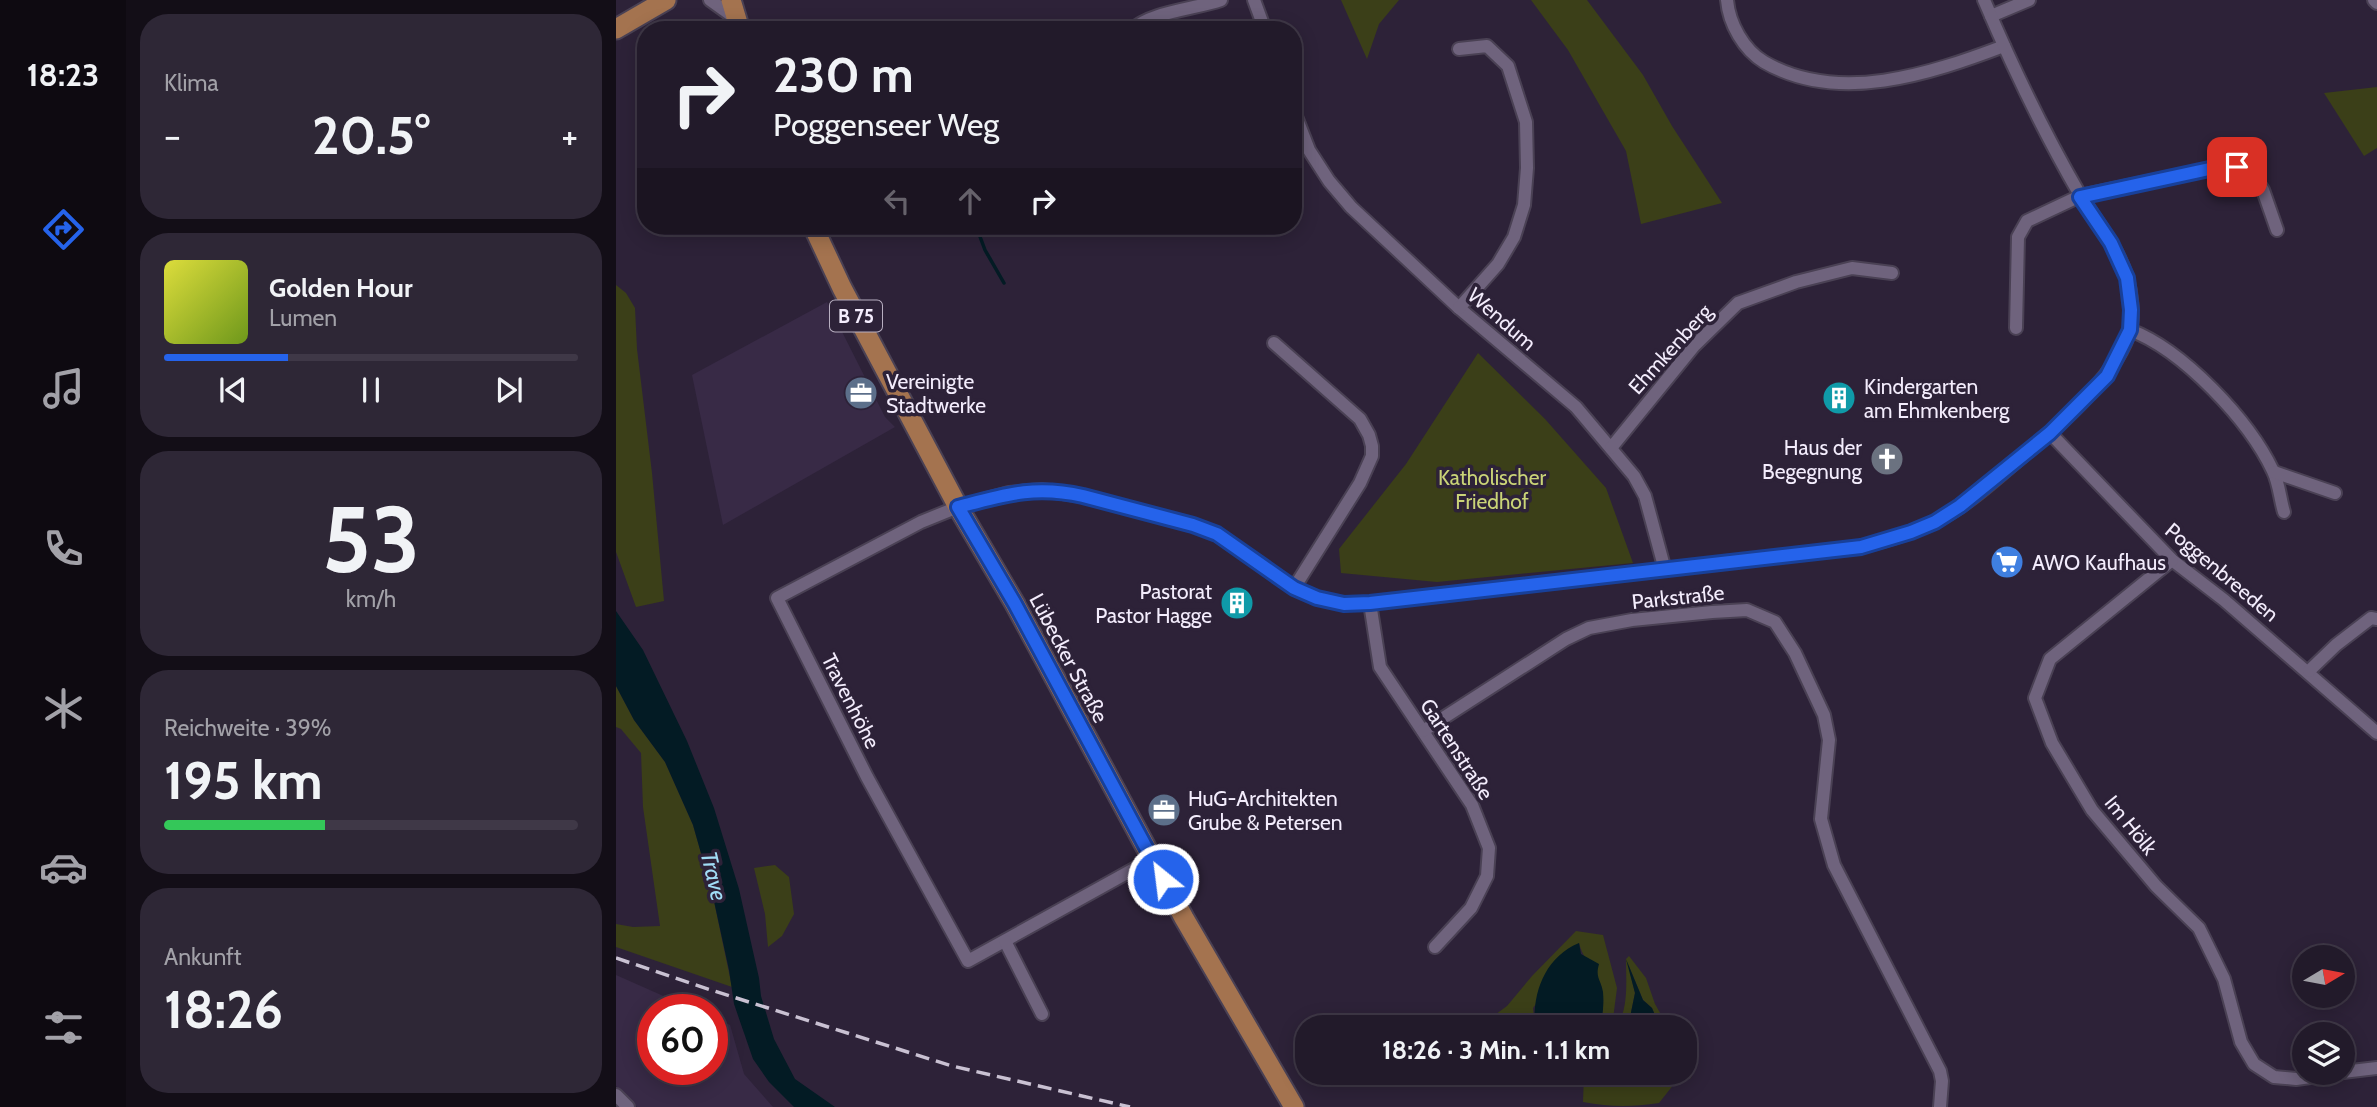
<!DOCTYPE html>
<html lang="de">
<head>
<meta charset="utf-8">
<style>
	:root { --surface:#221a2a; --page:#2e2736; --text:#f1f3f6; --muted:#a2a1a8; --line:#3f3847; --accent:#2563eb }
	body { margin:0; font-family:Cabin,sans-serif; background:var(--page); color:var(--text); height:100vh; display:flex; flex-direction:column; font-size:26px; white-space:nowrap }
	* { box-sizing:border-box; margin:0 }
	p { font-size:23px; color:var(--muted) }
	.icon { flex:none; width:38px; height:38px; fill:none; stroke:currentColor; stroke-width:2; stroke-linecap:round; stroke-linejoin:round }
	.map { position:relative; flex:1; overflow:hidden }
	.side { display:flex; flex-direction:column; gap:14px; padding:14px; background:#130e17; width:490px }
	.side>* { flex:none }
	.hud { position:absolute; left:21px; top:21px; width:665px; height:214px; border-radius:28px; box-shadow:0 4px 18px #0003,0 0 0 2px var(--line); background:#221a2a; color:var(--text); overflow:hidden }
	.needle { width:46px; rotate:80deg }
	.buttons { position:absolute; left:1676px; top:945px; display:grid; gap:14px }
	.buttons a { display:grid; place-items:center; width:63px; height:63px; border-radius:50%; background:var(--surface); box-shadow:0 4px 18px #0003,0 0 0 2px var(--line); font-size:35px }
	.speed { position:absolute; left:21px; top:994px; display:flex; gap:14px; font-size:35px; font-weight:700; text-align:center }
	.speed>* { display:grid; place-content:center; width:91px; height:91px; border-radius:50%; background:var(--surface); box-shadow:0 4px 18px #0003,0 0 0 2px var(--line); line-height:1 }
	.speed .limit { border:10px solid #d22; background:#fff; color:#111 }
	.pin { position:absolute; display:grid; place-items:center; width:60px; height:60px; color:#fff; margin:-30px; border-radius:14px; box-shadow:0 4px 10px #0006 }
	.me { position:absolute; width:77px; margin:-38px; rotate:331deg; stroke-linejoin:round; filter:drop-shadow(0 0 5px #0008) }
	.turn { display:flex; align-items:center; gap:24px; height:147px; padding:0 21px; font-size:32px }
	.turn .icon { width:91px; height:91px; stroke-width:2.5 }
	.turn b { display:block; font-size:49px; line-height:60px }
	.lanes { display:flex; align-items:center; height:66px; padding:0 21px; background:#0003; justify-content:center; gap:35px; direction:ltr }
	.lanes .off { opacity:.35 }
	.big { font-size:52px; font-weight:700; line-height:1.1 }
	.side .tile { flex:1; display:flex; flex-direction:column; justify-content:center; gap:10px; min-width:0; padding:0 24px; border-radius:28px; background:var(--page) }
	.side .dial { align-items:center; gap:0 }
	.dial b { font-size:91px; line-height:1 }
	.song { display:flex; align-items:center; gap:21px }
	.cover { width:84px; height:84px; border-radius:10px; background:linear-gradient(135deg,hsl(60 70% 55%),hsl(80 70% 35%)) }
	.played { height:7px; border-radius:4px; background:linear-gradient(90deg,var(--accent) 30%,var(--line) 30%) }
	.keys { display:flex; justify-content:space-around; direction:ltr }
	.heat { display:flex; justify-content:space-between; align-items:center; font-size:38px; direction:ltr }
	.charge { height:10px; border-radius:5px; background:linear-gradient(90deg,#34c759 39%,var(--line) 0) }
	.trip { position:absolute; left:679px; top:1015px; width:402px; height:70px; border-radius:28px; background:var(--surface); box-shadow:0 4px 18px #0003,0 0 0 2px var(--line); font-weight:700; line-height:70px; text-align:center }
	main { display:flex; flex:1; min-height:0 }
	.tabs { display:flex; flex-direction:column; width:126px; justify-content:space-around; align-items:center; background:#0e0a11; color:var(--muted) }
	.tabs .icon { width:49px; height:49px }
	.tabs .current { color:var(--accent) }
	.tabs b { font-size:32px; color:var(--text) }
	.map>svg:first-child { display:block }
	.built { fill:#382a46 }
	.green { fill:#3b3f18 }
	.water { fill:#031b24 }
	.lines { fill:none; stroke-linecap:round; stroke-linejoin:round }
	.stream { stroke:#031b24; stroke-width:3.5 }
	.minor-casing { stroke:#4a4154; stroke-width:16 }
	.primary-casing { stroke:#4a4154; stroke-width:23 }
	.minor { stroke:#6f637d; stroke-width:12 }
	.primary { stroke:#a4734f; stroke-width:19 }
	.rail { stroke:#c9c1d2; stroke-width:3.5; stroke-dasharray:14 7; stroke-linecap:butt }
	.route-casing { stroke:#184099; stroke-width:18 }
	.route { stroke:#2563eb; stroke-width:12 }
	.labels { text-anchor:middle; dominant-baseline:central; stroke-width:7; stroke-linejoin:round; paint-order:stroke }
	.shield { fill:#2d2238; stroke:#b8afc1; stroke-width:2 }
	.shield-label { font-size:19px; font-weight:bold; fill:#f3ecfc }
	.street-label { font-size:21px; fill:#f3ecfc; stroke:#2d2238 }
	.poi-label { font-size:21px; fill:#f3ecfc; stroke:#2d2238; text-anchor:start }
	.park-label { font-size:21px; fill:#cad477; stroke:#2d2238 }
	.water-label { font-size:23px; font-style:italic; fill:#a1ddf6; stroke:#2d2238 }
</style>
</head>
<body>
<main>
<nav class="tabs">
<b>18:23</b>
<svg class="icon current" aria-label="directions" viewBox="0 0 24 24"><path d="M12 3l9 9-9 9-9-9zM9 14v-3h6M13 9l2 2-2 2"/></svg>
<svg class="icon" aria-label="music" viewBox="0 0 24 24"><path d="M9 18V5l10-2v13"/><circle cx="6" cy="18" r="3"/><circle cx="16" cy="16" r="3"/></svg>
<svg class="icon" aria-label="phone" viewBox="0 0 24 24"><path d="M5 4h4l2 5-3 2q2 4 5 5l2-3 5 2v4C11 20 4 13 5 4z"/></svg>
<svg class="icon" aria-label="climate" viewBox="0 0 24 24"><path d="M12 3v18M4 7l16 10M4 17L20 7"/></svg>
<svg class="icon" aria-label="car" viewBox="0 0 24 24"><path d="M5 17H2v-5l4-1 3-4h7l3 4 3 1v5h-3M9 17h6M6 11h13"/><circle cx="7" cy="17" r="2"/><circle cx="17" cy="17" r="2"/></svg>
<svg class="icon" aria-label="filters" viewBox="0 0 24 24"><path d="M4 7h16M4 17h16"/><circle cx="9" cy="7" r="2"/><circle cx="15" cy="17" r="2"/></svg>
</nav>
<section class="side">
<div class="tile"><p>Klima</p>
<div class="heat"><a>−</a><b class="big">20.5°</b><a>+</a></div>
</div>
<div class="tile">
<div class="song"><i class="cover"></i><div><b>Golden Hour</b><p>Lumen</p></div></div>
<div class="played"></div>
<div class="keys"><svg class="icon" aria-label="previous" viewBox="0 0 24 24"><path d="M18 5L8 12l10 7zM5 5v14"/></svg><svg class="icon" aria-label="pause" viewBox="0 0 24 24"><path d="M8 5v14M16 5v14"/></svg><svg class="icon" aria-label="next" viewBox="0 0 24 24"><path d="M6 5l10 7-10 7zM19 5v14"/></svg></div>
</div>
<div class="tile dial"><b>53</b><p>km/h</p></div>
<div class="tile"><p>Reichweite · 39%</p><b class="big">195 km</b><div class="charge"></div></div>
<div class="tile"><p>Ankunft</p><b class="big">18:26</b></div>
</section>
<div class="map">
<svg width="1761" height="1107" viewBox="0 0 1761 1107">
	<rect width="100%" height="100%" fill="#2d2238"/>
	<g class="built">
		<path d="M211 302 269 417 279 427 107 525 76 375Z"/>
		<path d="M0 975 79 1010H37V1069H96V1017L114 1025 128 1074 157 1107H21L0 1086Z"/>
	</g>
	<g class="green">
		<path d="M725 0H783L763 24 751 59Z"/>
		<path d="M915 0H971L1027 75 1056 126 1106 203 1025 224 1010 151 952 50Z"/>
		<path d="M1761 87V148L1748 156 1708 93Z"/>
		<path d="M0 285 10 293 19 308 21 349 36 473 48 601 20 607 0 552Z"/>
		<path d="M862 353 929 419 990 488 1017 563 821 582 725 573 723 549 790 464Z"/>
		<path d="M0 686 18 720 49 762 77 825 96 892 116 987 0 947V924L17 927 44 926 27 807 25 753 5 729 0 727Z"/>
		<path d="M159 865 173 877 178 914 166 936 152 947 149 914 138 868Z"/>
		<path d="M960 931 987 935 1001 988 997 1019 984 1027C988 1008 990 990 979 973 972 962 966 955 963 943L917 1008 919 1027H871L868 1023 891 1006 916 976Z"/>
		<path d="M1013 956 1030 978 1039 1004 1052 1027H1044L1036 1008 1027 1000 1012 964 1019 993 1012 1027H1000C1013 1010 1010 980 1010 959Z"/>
		<path d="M1069 1051 1078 1058 1075 1078 1058 1084 1043 1103C1016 1107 994 1107 967 1102L968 1073H994L995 1084 1006 1075 1045 1081 1043 1073H1069Z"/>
	</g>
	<g class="water">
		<path d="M0 611 27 650 71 741 98 808 123 889 143 978 145 996 158 1039 179 1079 219 1107H178L153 1082 137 1059 118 1004 113 970 96 892 77 825 49 762 18 720 0 686Z"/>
		<path d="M963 943 965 954 983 964C979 978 985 980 987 992 988 1004 987 1015 984 1027H919C916 993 929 957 963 943Z"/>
		<path d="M1010 959 1027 1000 1036 1008 1044 1027H1012L1019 993Z"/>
	</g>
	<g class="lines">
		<path class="stream" d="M360 226 369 250 388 283"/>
		<defs>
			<g id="minor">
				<path d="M94 0 119 18"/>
				<path d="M638 0 649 30"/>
				<path d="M1111 0C1113 24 1128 50 1148 62 1222 105 1314 74 1388 46"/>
				<path d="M1758 0 1761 3"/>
				<path d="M1375 16 1413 0"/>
				<path d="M516 30C534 12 579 9 605 0"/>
				<path d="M677 109 693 150 713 181 735 207 843 308 960 407 1018 476 1029 496 1049 570"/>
				<path d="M843 308 882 264 898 237 908 205 911 168 910 122 892 66 871 46 843 49"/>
				<path d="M1400 328 1402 237 1411 221 1464 196 1598 168 1621 167 1630 170 1638 176 1647 190 1661 230"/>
				<path d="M1514 330C1567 350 1633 420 1657 471 1663 483 1664 499 1668 512"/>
				<path d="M658 343 744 419 753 435 756 446V456L744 483 678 588"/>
				<path d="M1434 433 1556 560 1608 600 1761 733"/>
				<path d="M995 448 1078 346 1122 303 1180 282 1236 268 1276 273"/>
				<path d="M1658 472 1719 493"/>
				<path d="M1556 560 1434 659 1419 698 1436 743 1476 810 1540 886 1583 928 1608 979 1625 1042 1638 1064 1658 1077 1680 1079 1723 1073"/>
				<path d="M754 603 764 667 856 805 873 848 871 876 855 908 819 947"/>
				<path d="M1693 671 1720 645 1755 618 1761 619"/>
				<path d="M807 731 950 639 973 628 1016 620 1096 612 1131 610 1159 622 1179 653 1208 715 1213 740 1205 819 1218 865 1324 1071 1326 1081 1324 1107"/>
				<path d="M536 859 352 961 251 777 161 598 305 522 342 507 393 493 426 490 467 496 577 525 601 534 678 588 701 598 728 604 754 603 1245 547C1271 540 1297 533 1320 521 1358 502 1389 470 1421 444 1454 416 1502 372 1514 330 1518 316 1515 292 1511 278 1502 247 1480 222 1464 195 1428 133 1396 66 1368 0"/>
				<path d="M389 941 426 1014"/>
				<path d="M1727 1072 1761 1068"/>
				<path d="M0 1095 12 1107"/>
			</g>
			<g id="primary">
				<path d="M115 0 124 30"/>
				<path d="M0 29 50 0"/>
				<path d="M197 226 226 288 342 507 399 604 568 918 678 1107"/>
			</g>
		</defs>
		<use href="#minor" class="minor-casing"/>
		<use href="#primary" class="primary-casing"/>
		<use href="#minor" class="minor"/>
		<use href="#primary" class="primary"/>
		<path class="rail" d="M0 958 95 990 336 1066 514 1107"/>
	</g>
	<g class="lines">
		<defs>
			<path id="route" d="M547 879 399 604 342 507C388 495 418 485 467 496L577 525 601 534 678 588 701 598 728 604 754 603 1245 547 1295 532 1319 522 1344 506 1434 433 1491 376 1514 330 1515 310 1511 278 1495 243 1464 197 1598 168 1621 167"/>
		</defs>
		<use href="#route" class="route-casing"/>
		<use href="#route" class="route"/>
	</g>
	<defs>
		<symbol id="office-disc" viewBox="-11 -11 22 22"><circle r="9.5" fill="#5c6f8a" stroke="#2d2238"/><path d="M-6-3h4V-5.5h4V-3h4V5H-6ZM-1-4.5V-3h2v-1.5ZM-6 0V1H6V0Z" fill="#fff"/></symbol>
		<symbol id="building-disc" viewBox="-11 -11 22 22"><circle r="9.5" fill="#0f9aa8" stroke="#2d2238"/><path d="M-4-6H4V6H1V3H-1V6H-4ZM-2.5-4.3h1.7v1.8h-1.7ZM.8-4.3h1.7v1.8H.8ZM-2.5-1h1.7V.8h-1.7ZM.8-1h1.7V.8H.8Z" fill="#fff"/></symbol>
		<symbol id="church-disc" viewBox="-11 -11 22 22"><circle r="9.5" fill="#6b7280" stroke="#2d2238"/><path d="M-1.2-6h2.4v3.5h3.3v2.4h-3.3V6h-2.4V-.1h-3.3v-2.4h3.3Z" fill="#fff"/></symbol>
		<symbol id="supermarket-disc" viewBox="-11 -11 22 22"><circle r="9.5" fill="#3f7fe0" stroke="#2d2238"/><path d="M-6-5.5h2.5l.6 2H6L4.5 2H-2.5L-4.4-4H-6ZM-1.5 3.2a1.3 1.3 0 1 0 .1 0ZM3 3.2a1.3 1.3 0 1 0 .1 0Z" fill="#fff"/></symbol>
	</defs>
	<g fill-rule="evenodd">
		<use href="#office-disc" x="226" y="374" width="38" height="38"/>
		<use href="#building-disc" x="1204" y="379" width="38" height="38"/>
		<use href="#church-disc" x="1252" y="440" width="38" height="38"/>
		<use href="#supermarket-disc" x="1372" y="543" width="38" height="38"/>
		<use href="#building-disc" x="602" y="584" width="38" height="38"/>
		<use href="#office-disc" x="529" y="791" width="38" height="38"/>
	</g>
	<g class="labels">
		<rect class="shield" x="214" y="300.5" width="52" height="31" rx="5"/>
		<g class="shield-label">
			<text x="240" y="316">B 75</text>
		</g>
		<g class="street-label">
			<text transform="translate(886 319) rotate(41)">Wendum</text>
			<text transform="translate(1054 349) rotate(-48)">Ehmkenberg</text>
			<text transform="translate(1606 572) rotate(40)">Poggenbreeden</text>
			<text transform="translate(1062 597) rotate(-6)">Parkstraße</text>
			<text transform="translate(453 658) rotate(62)">Lübecker Straße</text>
			<text transform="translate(235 701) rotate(63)">Travenhöhe</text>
			<text transform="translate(841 749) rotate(57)">Gartenstraße</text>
			<text transform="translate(1515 825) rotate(51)">Im Hölk</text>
		</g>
		<g class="poi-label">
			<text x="270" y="381">Vereinigte<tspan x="270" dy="24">Stadtwerke</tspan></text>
			<text x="1248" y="386">Kindergarten<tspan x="1248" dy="24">am Ehmkenberg</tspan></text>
			<text x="1246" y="447" text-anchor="end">Haus der<tspan x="1246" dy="24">Begegnung</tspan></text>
			<text x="1416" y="562">AWO Kaufhaus</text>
			<text x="596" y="591" text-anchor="end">Pastorat<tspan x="596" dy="24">Pastor Hagge</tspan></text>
			<text x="572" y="798">HuG-Architekten<tspan x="572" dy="24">Grube &amp; Petersen</tspan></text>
		</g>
		<g class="park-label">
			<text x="876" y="477">Katholischer<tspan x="876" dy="24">Friedhof</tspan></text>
		</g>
		<g class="water-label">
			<text transform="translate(98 876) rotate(77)">Trave</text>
		</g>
	</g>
</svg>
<div class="buttons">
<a><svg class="needle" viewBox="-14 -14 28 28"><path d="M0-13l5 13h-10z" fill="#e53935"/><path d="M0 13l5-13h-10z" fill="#a2a1a8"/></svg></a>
<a><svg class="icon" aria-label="layers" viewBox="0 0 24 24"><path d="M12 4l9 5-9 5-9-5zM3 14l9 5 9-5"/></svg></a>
</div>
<div class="speed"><div class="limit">60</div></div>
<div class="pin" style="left:1621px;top:167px;background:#d93025"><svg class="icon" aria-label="arrive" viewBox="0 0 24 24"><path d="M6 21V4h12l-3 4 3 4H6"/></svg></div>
<svg class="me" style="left:547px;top:879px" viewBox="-20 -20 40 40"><circle r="17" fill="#2563eb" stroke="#fff" stroke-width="3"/><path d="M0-11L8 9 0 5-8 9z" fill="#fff"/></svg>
<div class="trip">18:26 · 3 Min. · 1.1 km</div>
<div class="hud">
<div class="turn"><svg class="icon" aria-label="right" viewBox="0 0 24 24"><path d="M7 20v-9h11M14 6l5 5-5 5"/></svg><div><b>230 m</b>Poggenseer Weg</div></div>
<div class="lanes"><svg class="icon off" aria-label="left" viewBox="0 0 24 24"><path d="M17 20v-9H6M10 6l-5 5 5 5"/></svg><svg class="icon off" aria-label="ahead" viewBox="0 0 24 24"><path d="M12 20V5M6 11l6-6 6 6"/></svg><svg class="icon" aria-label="right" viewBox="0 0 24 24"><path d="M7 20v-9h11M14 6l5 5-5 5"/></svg></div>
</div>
</div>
</main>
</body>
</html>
